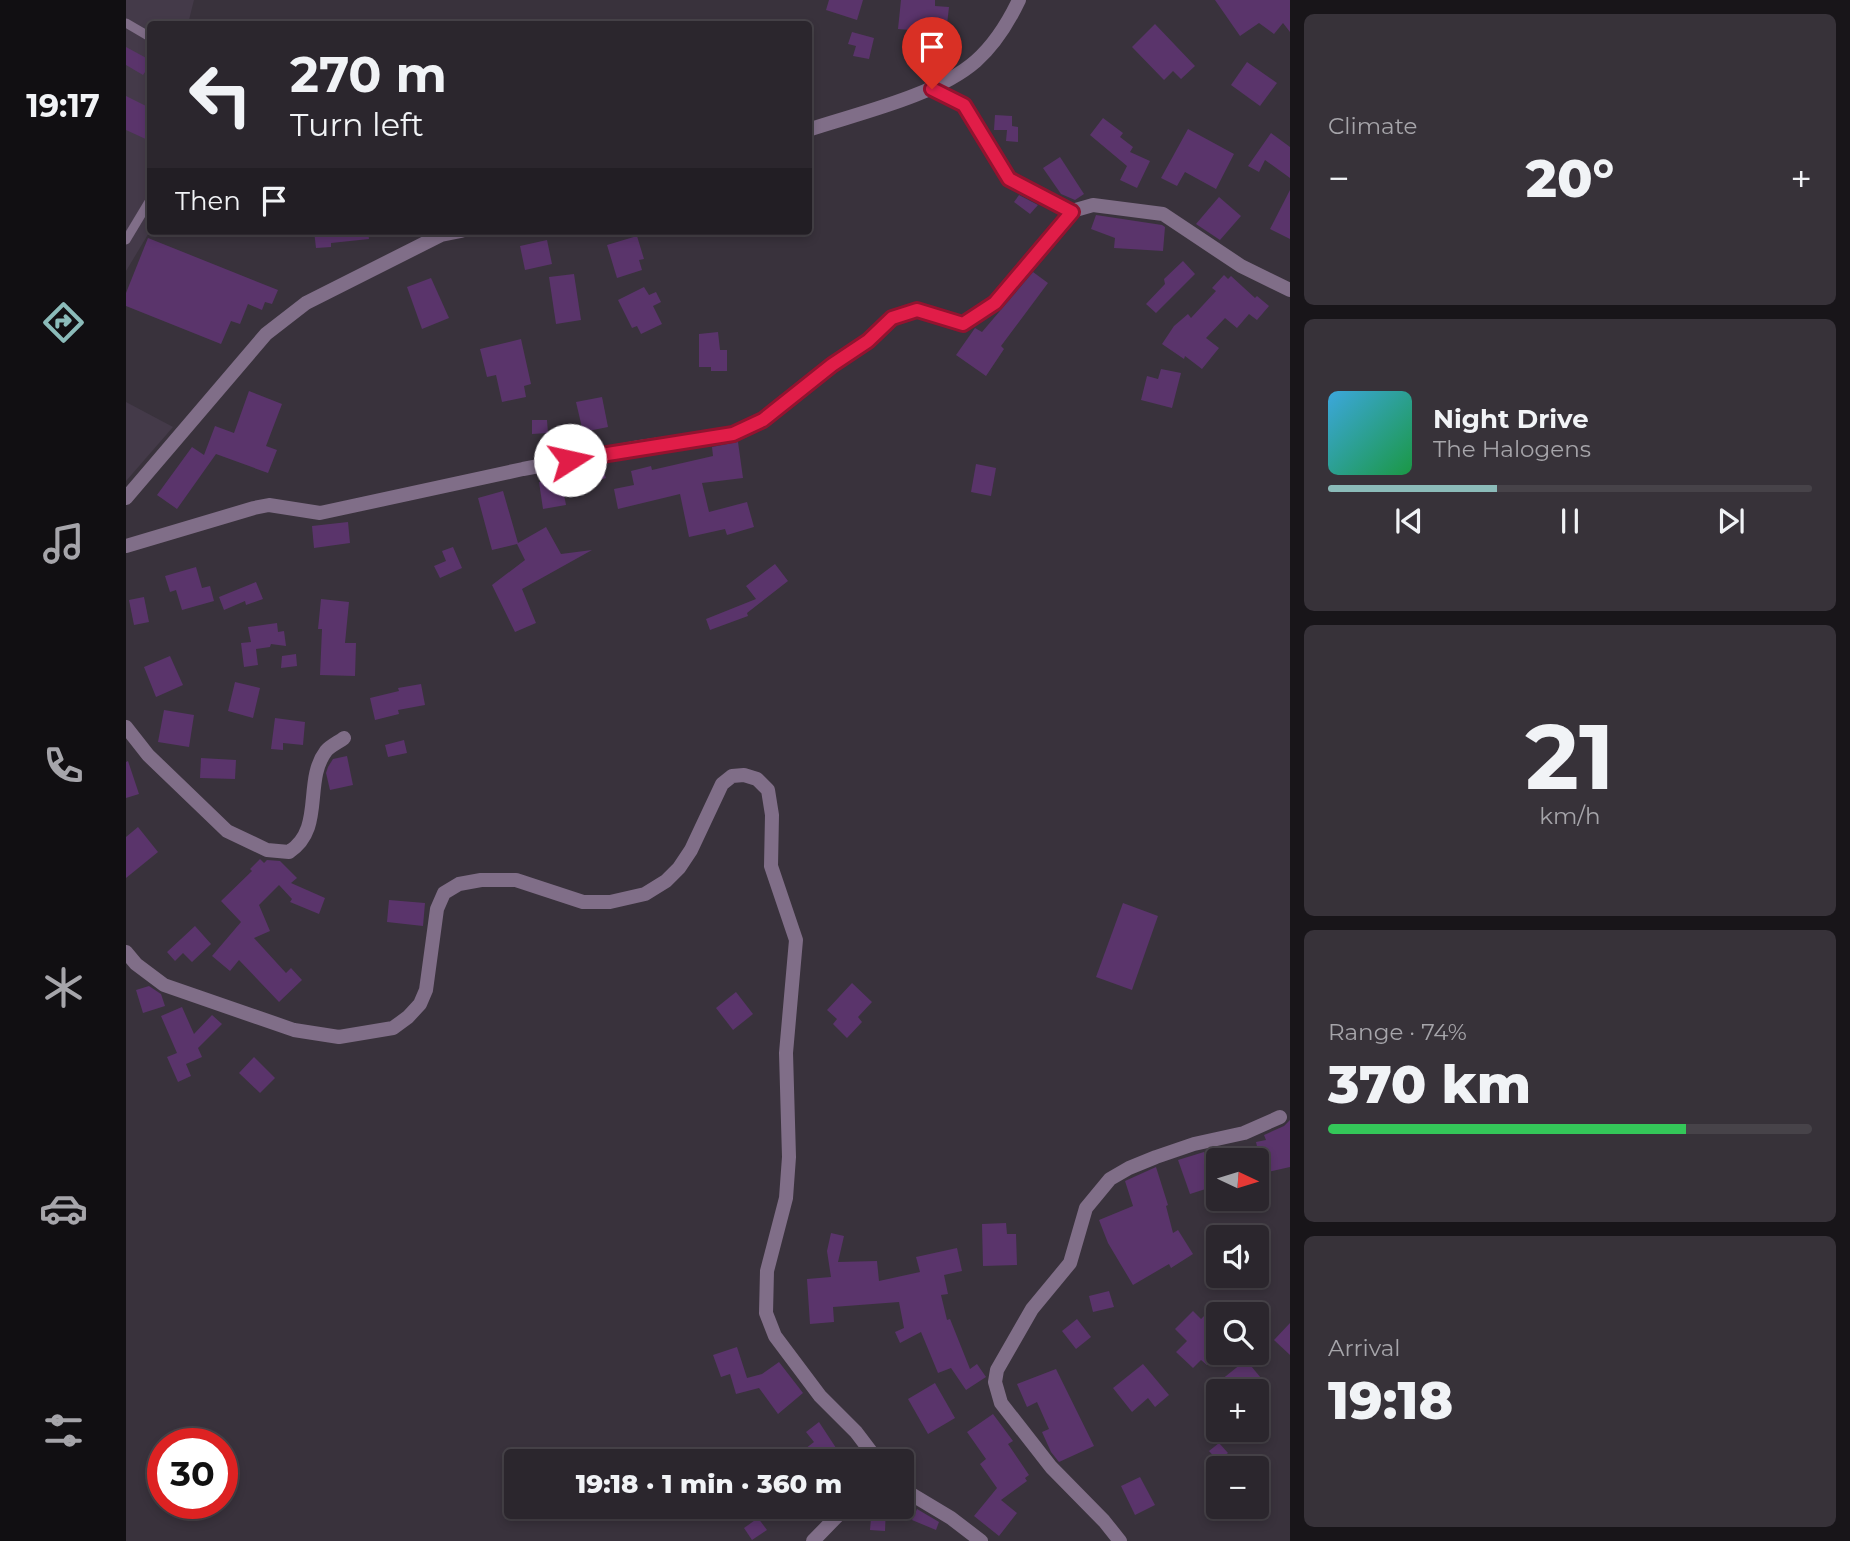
<!DOCTYPE html>
<html lang="en">
<head>
<meta charset="utf-8">
<style>
	:root { --surface:#2b262d; --page:#373239; --text:#f1f3f6; --muted:#a6a5aa; --line:#474349; --accent:#8bbbb9 }
	body { margin:0; font-family:Montserrat,sans-serif; background:var(--page); color:var(--text); height:100vh; display:flex; flex-direction:column; font-size:26px; white-space:nowrap }
	* { box-sizing:border-box; margin:0 }
	p { font-size:23px; color:var(--muted) }
	.icon { flex:none; width:38px; height:38px; fill:none; stroke:currentColor; stroke-width:2; stroke-linecap:round; stroke-linejoin:round }
	.map { position:relative; flex:1; overflow:hidden }
	.panel { display:flex; flex-direction:column; gap:14px; padding:14px; background:#181519; width:560px }
	.panel>* { flex:none }
	.top-card { position:absolute; left:21px; top:21px; width:665px; height:214px; border-radius:7px; box-shadow:0 4px 10px #0003,0 0 0 2px var(--line); background:#2b262d; color:var(--text); overflow:hidden }
	.needle { width:46px; rotate:94deg }
	.fabs { position:absolute; left:1080px; top:1148px; display:grid; gap:14px }
	.fabs a { display:grid; place-items:center; width:63px; height:63px; border-radius:7px; background:var(--surface); box-shadow:0 4px 10px #0003,0 0 0 2px var(--line); font-size:35px }
	.speed { position:absolute; left:21px; top:1428px; display:flex; gap:14px; font-size:35px; font-weight:700; text-align:center }
	.speed>* { display:grid; place-content:center; width:91px; height:91px; border-radius:50%; background:var(--surface); box-shadow:0 4px 10px #0003,0 0 0 2px var(--line); line-height:1 }
	.speed .limit { border:10px solid #d22; background:#fff; color:#111 }
	.pin { position:absolute; display:grid; place-items:center; width:60px; height:60px; color:#fff; margin:-72px -30px; border-radius:50% 50% 50% 0; rotate:-45deg; box-shadow:0 0 7px #0007 }
	.pin .icon { rotate:45deg }
	.me { position:absolute; width:77px; margin:-38px; rotate:80deg; stroke-linejoin:round; filter:drop-shadow(0 0 5px #0008) }
	.turn { display:flex; align-items:center; gap:24px; height:147px; padding:0 28px; font-size:32px }
	.turn .icon { width:91px; height:91px; stroke-width:2.5 }
	.turn b { display:block; font-size:49px; line-height:60px }
	.then { display:flex; align-items:center; height:66px; padding:0 28px; background:#0003; gap:14px; font-size:26px }
	.big { font-size:52px; font-weight:800; line-height:1.1 }
	.panel .tile { flex:1; display:flex; flex-direction:column; justify-content:center; gap:10px; min-width:0; padding:0 24px; border-radius:10px; background:var(--page) }
	.panel .dial { align-items:center; gap:0 }
	.dial b { font-size:91px; line-height:1 }
	.song { display:flex; align-items:center; gap:21px }
	.cover { width:84px; height:84px; border-radius:10px; background:linear-gradient(135deg,hsl(200 70% 55%),hsl(140 70% 35%)) }
	.played { height:7px; border-radius:4px; background:linear-gradient(90deg,var(--accent) 35%,var(--line) 35%) }
	.keys { display:flex; justify-content:space-around; direction:ltr }
	.heat { display:flex; justify-content:space-between; align-items:center; font-size:38px; direction:ltr }
	.charge { height:10px; border-radius:5px; background:linear-gradient(90deg,#34c759 74%,var(--line) 0) }
	.trip { position:absolute; left:378px; top:1449px; width:410px; height:70px; border-radius:7px; background:var(--surface); box-shadow:0 4px 10px #0003,0 0 0 2px var(--line); font-weight:800; line-height:70px; text-align:center }
	main { display:flex; flex:1; min-height:0 }
	.menu { display:flex; flex-direction:column; width:126px; justify-content:space-around; align-items:center; background:#110f12; color:var(--muted) }
	.menu .icon { width:49px; height:49px }
	.menu .current { color:var(--accent) }
	.menu b { font-size:32px; color:var(--text) }
	.map>svg:first-child { display:block }
	.built { fill:#443a49 }
	.building { fill:#5a346b }
	.lines { fill:none; stroke-linecap:round; stroke-linejoin:round }
	.service { stroke:#806e88; stroke-width:9 }
	.minor { stroke:#806e88; stroke-width:14 }
	.tertiary { stroke:#806e88; stroke-width:14 }
	.route-casing { stroke:#92132f; stroke-width:18 }
	.route { stroke:#e11d48; stroke-width:12 }
</style>
</head>
<body>
<main>
<nav class="menu">
<b>19:17</b>
<svg class="icon current" aria-label="directions" viewBox="0 0 24 24"><path d="M12 3l9 9-9 9-9-9zM9 14v-3h6M13 9l2 2-2 2"/></svg>
<svg class="icon" aria-label="music" viewBox="0 0 24 24"><path d="M9 18V5l10-2v13"/><circle cx="6" cy="18" r="3"/><circle cx="16" cy="16" r="3"/></svg>
<svg class="icon" aria-label="phone" viewBox="0 0 24 24"><path d="M5 4h4l2 5-3 2q2 4 5 5l2-3 5 2v4C11 20 4 13 5 4z"/></svg>
<svg class="icon" aria-label="climate" viewBox="0 0 24 24"><path d="M12 3v18M4 7l16 10M4 17L20 7"/></svg>
<svg class="icon" aria-label="car" viewBox="0 0 24 24"><path d="M5 17H2v-5l4-1 3-4h7l3 4 3 1v5h-3M9 17h6M6 11h13"/><circle cx="7" cy="17" r="2"/><circle cx="17" cy="17" r="2"/></svg>
<svg class="icon" aria-label="filters" viewBox="0 0 24 24"><path d="M4 7h16M4 17h16"/><circle cx="9" cy="7" r="2"/><circle cx="15" cy="17" r="2"/></svg>
</nav>
<div class="map">
<svg width="1164" height="1541" viewBox="0 0 1164 1541">
	<rect width="100%" height="100%" fill="#39323c"/>
	<g class="built">
		<path d="M0 0H68L62 24H24V231L0 271Z"/>
		<path d="M0 402 47 427 0 481Z"/>
	</g>
	<g class="building">
		<path d="M703 0H737L731 20 700 10Z"/>
		<path d="M775 0H809V6L823 7 820 33 772 29Z"/>
		<path d="M1089 0H1164V32L1157 23 1148 34 1133 23 1114 36Z"/>
		<path d="M1029 24 1069 66 1055 79 1047 71 1038 80 1006 47Z"/>
		<path d="M726 32 748 38 743 59 727 56 730 46 722 44Z"/>
		<path d="M0 47 24 60V75L19 72 17 75 0 65Z"/>
		<path d="M1121 62 1151 83 1134 106 1105 85Z"/>
		<path d="M0 96 24 108V141L0 130Z"/>
		<path d="M869 115 886 116V126L892 127V142L880 141 881 130H868Z"/>
		<path d="M977 118 997 133 994 137 1007 147 1004 152 1024 161 1011 188 994 180 1001 166 964 135Z"/>
		<path d="M1062 129 1108 154 1090 189 1059 172 1051 186 1035 178Z"/>
		<path d="M1145 133 1164 147V178L1139 160 1133 172 1122 166Z"/>
		<path d="M934 157 958 194 949 200 935 194 917 168Z"/>
		<path d="M1164 190V239L1144 229Z"/>
		<path d="M893 195 912 205 904 214 888 202Z"/>
		<path d="M1093 197 1115 216 1094 240 1070 224Z"/>
		<path d="M970 215 1036 225 1039 227 1037 251 988 248 989 238 965 229Z"/>
		<path d="M188 231H242L243 239 205 243V247L190 248Z"/>
		<path d="M511 236 518 259 513 260 516 270 491 278 481 245Z"/>
		<path d="M22 238 152 290 146 304 139 302 136 310 122 304 114 324 105 321 95 344 0 306V293Z"/>
		<path d="M421 240 426 264 399 270 394 246Z"/>
		<path d="M1057 261 1069 274 1030 313 1020 304 1039 284 1038 279Z"/>
		<path d="M907 272 922 283 875 346 878 349 860 376 830 355 849 328 856 332Z"/>
		<path d="M448 274 455 320 430 324 423 277Z"/>
		<path d="M1098 275 1102 279 1105 276 1129 298 1131 296 1143 306 1131 320 1123 314 1111 328 1099 318 1080 338 1093 348 1076 369 1059 356 1058 359 1036 344 1048 326 1062 314 1065 318 1090 291 1086 288Z"/>
		<path d="M305 278 323 318 296 329 281 287Z"/>
		<path d="M518 287 523 295 530 292 535 302 527 306 536 324 515 334 511 326 506 328 492 300Z"/>
		<path d="M592 332 594 350H601V371H585V367H573V334Z"/>
		<path d="M395 339 405 384 398 386 400 397 376 402 370 375 361 377 354 349Z"/>
		<path d="M1035 369 1055 373 1046 408 1015 400 1021 376 1032 379Z"/>
		<path d="M123 391 156 404 140 446 151 450 142 473 90 454 51 509 31 495 66 447 78 455 89 426 108 433Z"/>
		<path d="M476 397 482 427 457 432 450 402Z"/>
		<path d="M406 420H421L422 433 406 434Z"/>
		<path d="M612 442 617 478 576 483 583 512 621 502 628 527 601 535 599 529 563 537 554 494 492 509 488 489 508 485 505 471 525 466 526 470 587 456 586 447Z"/>
		<path d="M475 464 480 478 464 483 458 467Z"/>
		<path d="M850 464 870 468 865 496 845 492Z"/>
		<path d="M435 479 440 505 417 509 413 482Z"/>
		<path d="M377 491 392 543 420 527 435 554 466 550 396 589 410 623 389 632 366 585 399 560 391 544 366 550 352 498Z"/>
		<path d="M222 522 224 543 188 548 186 526Z"/>
		<path d="M327 547 336 568 314 578 308 566 320 561 316 551Z"/>
		<path d="M649 564 662 581 621 613 622 616 584 630 580 619 630 599 620 586Z"/>
		<path d="M70 567 76 588 84 586 88 601 56 610 50 590 44 592 39 576Z"/>
		<path d="M130 582 137 599 120 605 119 601 98 610 93 597Z"/>
		<path d="M18 597 23 622 8 625 3 600Z"/>
		<path d="M195 599 223 602 219 643H230L229 676 194 675 196 629H192Z"/>
		<path d="M151 623 152 632 158 631 160 646 145 644 144 647 130 649 132 665 118 667 115 643 125 642 122 627Z"/>
		<path d="M170 654 171 666 155 668 156 656Z"/>
		<path d="M44 656 57 685 30 697 18 667Z"/>
		<path d="M109 682 134 688 127 718 102 711Z"/>
		<path d="M295 684 299 705 272 710 273 714 249 720 244 698 273 691 272 688Z"/>
		<path d="M38 710 68 715 63 747 32 742Z"/>
		<path d="M149 718 179 722 177 745 157 743V750L145 749Z"/>
		<path d="M278 740 281 753 262 757 259 745Z"/>
		<path d="M221 756 227 785 204 790 200 773 202 767 207 759Z"/>
		<path d="M75 758 110 760 109 779 74 778Z"/>
		<path d="M2 761 13 794 0 798V762Z"/>
		<path d="M12 827 32 852 0 878V837Z"/>
		<path d="M134 859 138 863 141 860 154 861 171 878 165 883 199 898 193 914 164 902 166 899 153 885 133 905 144 931 128 938 160 973 165 968 176 980 153 1002 113 960 104 971 86 956 115 922 95 901 126 871 124 869Z"/>
		<path d="M263 900 299 903 297 926 261 922Z"/>
		<path d="M997 903 1032 916 1006 990 970 977Z"/>
		<path d="M69 926 85 944 66 962 57 953 49 961 41 952Z"/>
		<path d="M726 983 746 1002 732 1017 736 1022 721 1038 707 1024 711 1019 701 1010Z"/>
		<path d="M23 986 35 994 39 1006 17 1013 10 990Z"/>
		<path d="M610 992 627 1014 607 1030 590 1008Z"/>
		<path d="M56 1007 68 1034 86 1015 96 1024 72 1048 76 1057 60 1064 65 1076 52 1082 41 1057 51 1053 35 1016Z"/>
		<path d="M128 1057 149 1078 134 1093 113 1073Z"/>
		<path d="M1164 1120V1167L1137 1173 1130 1142 1140 1140 1138 1135 1158 1126Z"/>
		<path d="M1078 1152 1089 1186 1064 1194 1052 1160Z"/>
		<path d="M1030 1167 1042 1205 1040 1206 1047 1233 1052 1230 1067 1254 1045 1268 1043 1264 1007 1285 982 1243 973 1220 1007 1206 999 1181Z"/>
		<path d="M880 1223 881 1234H890L891 1265 857 1266 856 1224Z"/>
		<path d="M705 1233 718 1236 712 1262 751 1261 753 1281 794 1272 790 1257 831 1248 836 1271 818 1275 822 1294 815 1295 821 1320 824 1319 844 1369 851 1364 860 1377 840 1390 825 1368 812 1373 795 1332 774 1343 769 1332 778 1328 773 1302 707 1307 708 1322 684 1324 681 1279 705 1277 701 1251Z"/>
		<path d="M983 1291 988 1307 967 1312 963 1296Z"/>
		<path d="M1067 1311 1075 1319 1082 1312 1092 1322V1354L1081 1365 1075 1360 1067 1368 1050 1352 1061 1341 1049 1329Z"/>
		<path d="M951 1319 965 1337 950 1349 936 1331Z"/>
		<path d="M1164 1323V1355L1148 1340Z"/>
		<path d="M611 1347 621 1378 636 1374 653 1362 677 1393 652 1414 633 1388 610 1394 604 1374 595 1377 587 1355Z"/>
		<path d="M1120 1360 1135 1378 1119 1391H1104L1095 1380Z"/>
		<path d="M1017 1364 1043 1395 1029 1407 1022 1398 1006 1412 987 1388Z"/>
		<path d="M930 1369 968 1446 933 1462 925 1452 916 1432 923 1429 911 1402 901 1407 891 1384Z"/>
		<path d="M809 1383 829 1418 802 1434 782 1399Z"/>
		<path d="M867 1414 887 1441 882 1444 903 1475 899 1478 901 1481 875 1500 891 1513 873 1536 848 1516 871 1488 854 1464 860 1459 841 1432Z"/>
		<path d="M693 1422 714 1454 703 1461H699L693 1453 682 1461 675 1452 688 1442 680 1432Z"/>
		<path d="M1093 1443 1102 1453 1092 1461 1083 1451Z"/>
		<path d="M1014 1477 1029 1505 1009 1515 995 1486Z"/>
		<path d="M746 1507H760L759 1531 744 1530Z"/>
		<path d="M791 1509 813 1522 810 1530 786 1520Z"/>
		<path d="M632 1518 641 1530 626 1540 618 1528Z"/>
	</g>
	<g class="lines">
		<g class="service">
			<path d="M0 23 24 37"/>
			<path d="M0 240 24 200"/>
		</g>
		<g class="minor">
			<path d="M806 89 837 105 883 179 946 211 967 205 1037 214 1115 266 1164 290"/>
			<path d="M0 546 128 508 143 505 194 513 397 469 514 447 607 434 637 420 706 365 742 341 766 318 791 310 837 324 869 303 946 211"/>
			<path d="M0 727 22 755 101 831 141 850 163 852C199 829 177 781 200 751 204 746 213 742 218 738"/>
			<path d="M0 952 10 964 38 985 168 1030 213 1037 267 1028 282 1017 294 1004 300 990 311 909 318 893 333 884 355 880H390L457 902H484L519 894 540 881 553 868 565 850 596 784 606 776 618 775 631 779 642 790 646 815 645 866 670 940 660 1053 663 1157 660 1198 641 1271 640 1313 649 1336 694 1396 730 1432 752 1461"/>
			<path d="M775 1488 825 1518 855 1541"/>
			<path d="M687 1541 720 1507"/>
			<path d="M994 1541 978 1521 925 1467 875 1403 869 1382 871 1370 906 1309 944 1263 960 1208 984 1179 1003 1168 1030 1157 1068 1144 1118 1133 1154 1117"/>
		</g>
		<g class="tertiary">
			<path d="M682 130C733 113 810 96 850 61 868 45 883 21 893 0"/>
			<path d="M0 498 140 334 180 303 315 235 335 231"/>
		</g>
	</g>
	<g class="lines">
		<defs>
			<path id="route" d="M444 460 607 434 637 420 706 365 742 341 766 318 791 310 837 324 869 303 946 212 883 179 838 105 806 89"/>
		</defs>
		<use href="#route" class="route-casing"/>
		<use href="#route" class="route"/>
	</g>
</svg>
<div class="fabs">
<a><svg class="needle" viewBox="-14 -14 28 28"><path d="M0-13l5 13h-10z" fill="#e53935"/><path d="M0 13l5-13h-10z" fill="#a6a5aa"/></svg></a>
<a><svg class="icon" aria-label="sound" viewBox="0 0 24 24"><path d="M4 9h4l5-4v14l-5-4H4zM17 9q2 3 0 6"/></svg></a>
<a><svg class="icon" aria-label="search" viewBox="0 0 24 24"><circle cx="10" cy="10" r="6"/><path d="M15 15l6 6"/></svg></a>
<a>+</a>
<a>−</a>
</div>
<div class="speed"><div class="limit">30</div></div>
<div class="pin" style="left:806px;top:89px;background:#d93025"><svg class="icon" aria-label="arrive" viewBox="0 0 24 24"><path d="M6 21V4h12l-3 4 3 4H6"/></svg></div>
<svg class="me" style="left:444px;top:460px" viewBox="-20 -20 40 40"><circle r="19" fill="#fff"/><path d="M0-13L10 11 0 6-10 11z" fill="#e11d48"/></svg>
<div class="trip">19:18 · 1 min · 360 m</div>
<div class="top-card">
<div class="turn"><svg class="icon" aria-label="left" viewBox="0 0 24 24"><path d="M17 20v-9H6M10 6l-5 5 5 5"/></svg><div><b>270 m</b>Turn left</div></div>
<div class="then">Then<svg class="icon" aria-label="arrive" viewBox="0 0 24 24"><path d="M6 21V4h12l-3 4 3 4H6"/></svg></div>
</div>
</div>
<section class="panel">
<div class="tile"><p>Climate</p>
<div class="heat"><a>−</a><b class="big">20°</b><a>+</a></div>
</div>
<div class="tile">
<div class="song"><i class="cover"></i><div><b>Night Drive</b><p>The Halogens</p></div></div>
<div class="played"></div>
<div class="keys"><svg class="icon" aria-label="previous" viewBox="0 0 24 24"><path d="M18 5L8 12l10 7zM5 5v14"/></svg><svg class="icon" aria-label="pause" viewBox="0 0 24 24"><path d="M8 5v14M16 5v14"/></svg><svg class="icon" aria-label="next" viewBox="0 0 24 24"><path d="M6 5l10 7-10 7zM19 5v14"/></svg></div>
</div>
<div class="tile dial"><b>21</b><p>km/h</p></div>
<div class="tile"><p>Range · 74%</p><b class="big">370 km</b><div class="charge"></div></div>
<div class="tile"><p>Arrival</p><b class="big">19:18</b></div>
</section>
</main>
</body>
</html>
